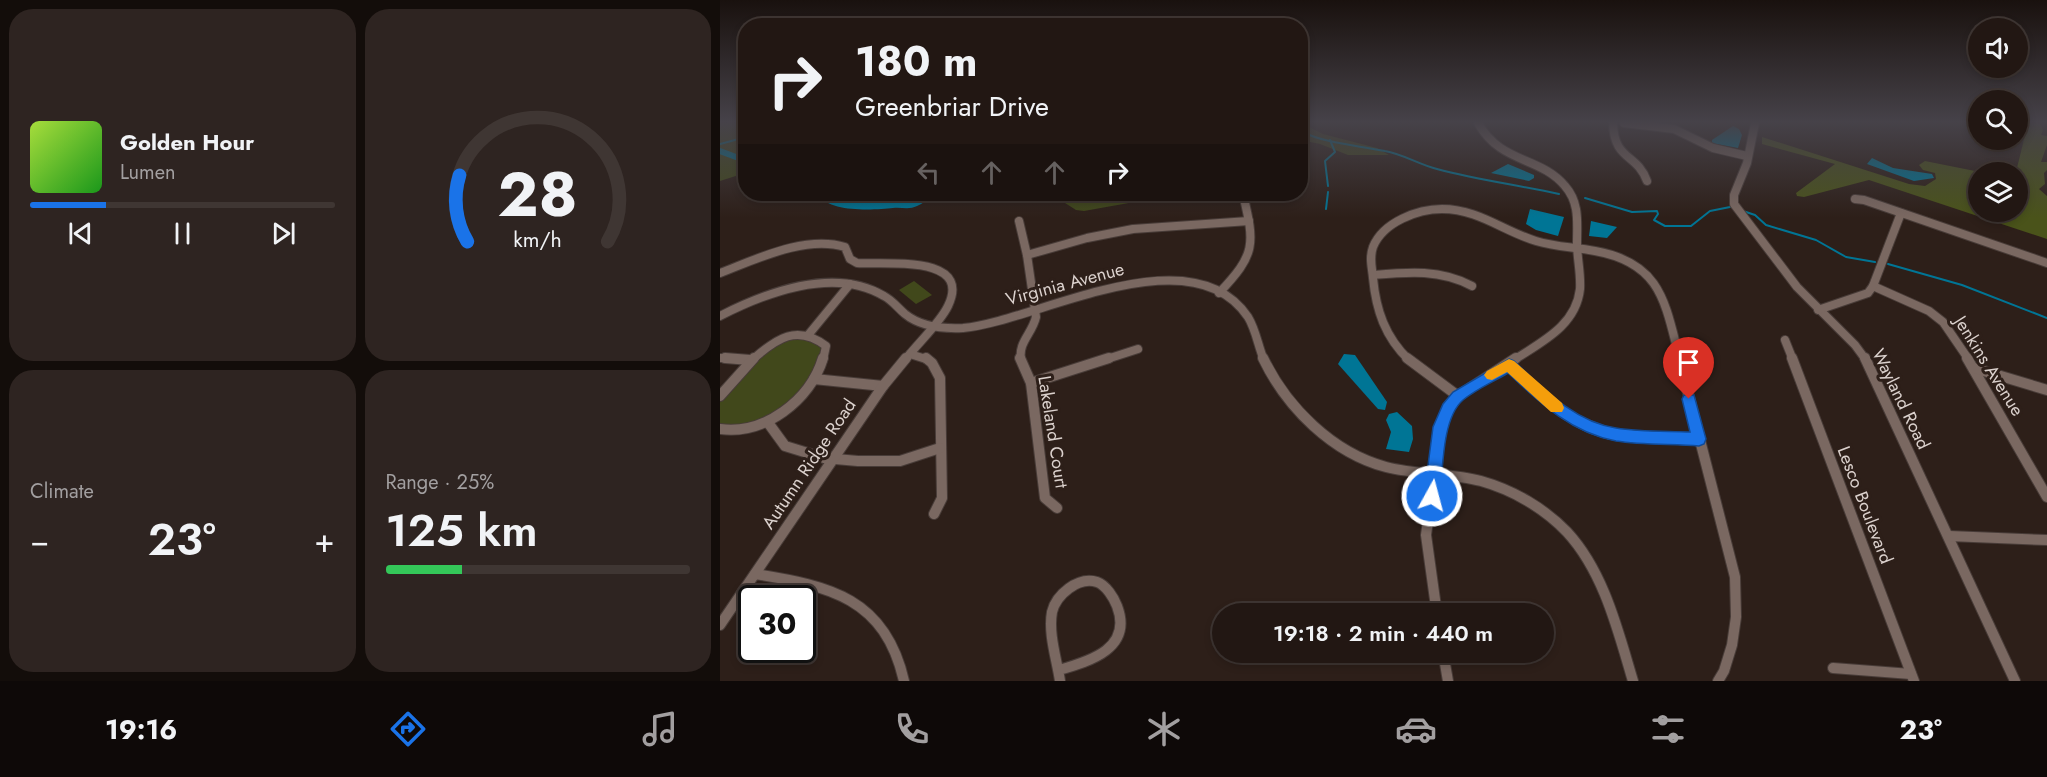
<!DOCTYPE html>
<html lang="en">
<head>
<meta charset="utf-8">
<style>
	:root { --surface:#221713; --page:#2e2421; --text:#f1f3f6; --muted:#a29fa0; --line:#3f3633; --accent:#1a73e8 }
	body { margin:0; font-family:Jost,sans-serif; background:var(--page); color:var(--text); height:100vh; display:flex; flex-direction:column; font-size:22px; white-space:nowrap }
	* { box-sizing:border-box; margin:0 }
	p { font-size:20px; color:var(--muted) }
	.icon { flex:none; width:33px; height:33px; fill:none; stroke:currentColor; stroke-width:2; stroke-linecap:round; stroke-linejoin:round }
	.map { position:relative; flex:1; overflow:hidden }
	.sheet { display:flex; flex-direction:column; gap:9px; padding:9px; background:#130d0a; width:720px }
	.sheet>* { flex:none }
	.top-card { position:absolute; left:18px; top:18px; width:570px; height:183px; border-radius:24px; box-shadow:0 3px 9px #0003,0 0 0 2px var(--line); background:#221713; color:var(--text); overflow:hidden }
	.fabs { position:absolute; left:1248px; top:18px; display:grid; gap:12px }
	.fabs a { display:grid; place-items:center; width:60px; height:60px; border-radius:50%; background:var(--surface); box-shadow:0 3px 9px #0003,0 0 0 2px var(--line); font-size:30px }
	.speed { position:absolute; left:18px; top:585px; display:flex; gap:12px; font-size:30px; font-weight:700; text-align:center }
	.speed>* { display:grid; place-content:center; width:78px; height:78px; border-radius:50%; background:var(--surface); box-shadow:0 3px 9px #0003,0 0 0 2px var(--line); line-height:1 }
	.speed .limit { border:3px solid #111; border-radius:9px; background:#fff; color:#111 }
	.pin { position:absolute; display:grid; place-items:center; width:51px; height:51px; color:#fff; margin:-62px -26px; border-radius:50% 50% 50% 0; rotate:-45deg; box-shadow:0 0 6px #0007 }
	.pin .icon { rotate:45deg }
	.me { position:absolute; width:66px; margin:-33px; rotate:7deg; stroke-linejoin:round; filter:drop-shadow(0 0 4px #0008) }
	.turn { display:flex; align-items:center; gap:21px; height:126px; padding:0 18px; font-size:27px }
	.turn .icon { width:78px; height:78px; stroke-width:2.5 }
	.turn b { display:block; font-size:42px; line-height:51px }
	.lanes { display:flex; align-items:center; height:57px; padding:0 18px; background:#0003; justify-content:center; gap:30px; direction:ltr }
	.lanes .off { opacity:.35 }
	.big { font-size:45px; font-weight:600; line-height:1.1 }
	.sheet .card { flex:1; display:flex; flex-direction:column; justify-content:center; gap:9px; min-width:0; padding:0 21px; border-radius:24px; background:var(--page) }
	.sheet .dial { align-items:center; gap:0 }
	.dial svg { height:156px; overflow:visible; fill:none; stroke:var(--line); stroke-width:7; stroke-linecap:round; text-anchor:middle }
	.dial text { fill:var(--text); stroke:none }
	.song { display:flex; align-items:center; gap:18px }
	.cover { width:72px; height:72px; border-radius:9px; background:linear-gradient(135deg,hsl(80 70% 55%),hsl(120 70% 35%)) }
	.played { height:6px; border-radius:3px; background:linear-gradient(90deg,var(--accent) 25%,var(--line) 25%) }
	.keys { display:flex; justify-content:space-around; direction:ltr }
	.heat { display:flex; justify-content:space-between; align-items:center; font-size:33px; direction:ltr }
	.charge { height:9px; border-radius:4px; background:linear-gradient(90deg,#34c759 25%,var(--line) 0) }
	.sheet .tiles { flex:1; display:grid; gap:9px; grid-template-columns:repeat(2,1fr) }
	.trip { position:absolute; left:492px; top:603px; width:342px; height:60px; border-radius:30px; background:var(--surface); box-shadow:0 3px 9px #0003,0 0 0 2px var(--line); font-weight:600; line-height:60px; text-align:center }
	.tab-bar { display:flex; height:96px; justify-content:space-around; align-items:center; background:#0e0908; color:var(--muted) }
	.tab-bar .icon { width:42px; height:42px }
	.tab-bar .selected { color:var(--accent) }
	.tab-bar b { font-size:27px; color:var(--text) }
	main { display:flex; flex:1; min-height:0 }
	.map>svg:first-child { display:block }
	.green { fill:#41481b }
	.forest { fill:#4a531a }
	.water { fill:#007595 }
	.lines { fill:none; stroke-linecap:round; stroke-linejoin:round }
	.stream { stroke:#007595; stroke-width:2 }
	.canal { stroke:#007595; stroke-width:6 }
	.minor-far1-casing { stroke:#483c38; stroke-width:10 }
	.minor-casing { stroke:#483c38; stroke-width:12 }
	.minor-far1 { stroke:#7a6861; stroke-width:8 }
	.minor { stroke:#7a6861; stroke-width:10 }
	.route { fill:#1a73e8; stroke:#114b97; stroke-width:1.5 }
	.slow { fill:#f59e0b }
	.labels { text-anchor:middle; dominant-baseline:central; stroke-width:6; stroke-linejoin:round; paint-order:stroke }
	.street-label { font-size:18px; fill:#dbd1cd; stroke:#2d1f19 }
</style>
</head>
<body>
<main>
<section class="sheet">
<div class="tiles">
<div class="card">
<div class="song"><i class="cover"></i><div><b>Golden Hour</b><p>Lumen</p></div></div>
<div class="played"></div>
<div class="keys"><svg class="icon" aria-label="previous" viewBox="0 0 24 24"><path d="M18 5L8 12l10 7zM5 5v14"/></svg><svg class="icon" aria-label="pause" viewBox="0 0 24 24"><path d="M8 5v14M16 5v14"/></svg><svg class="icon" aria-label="next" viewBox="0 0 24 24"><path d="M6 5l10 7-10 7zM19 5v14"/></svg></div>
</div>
<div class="card dial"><svg viewBox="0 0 100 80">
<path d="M14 69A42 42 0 1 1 86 69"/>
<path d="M14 69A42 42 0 0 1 10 35" stroke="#1a73e8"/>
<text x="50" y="56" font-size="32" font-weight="700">28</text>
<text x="50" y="72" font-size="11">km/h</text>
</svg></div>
<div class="card"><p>Climate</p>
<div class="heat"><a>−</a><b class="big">23°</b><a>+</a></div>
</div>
<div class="card"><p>Range · 25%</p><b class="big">125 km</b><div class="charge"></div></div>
</div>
</section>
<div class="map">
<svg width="1327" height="681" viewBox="0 0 1327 681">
	<rect width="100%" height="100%" fill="#2d1f19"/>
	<g class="green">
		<path d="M0 123H26L25 173 0 181Z"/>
		<path d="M581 123 603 134 657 148 669 155H628L600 144 581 140V132L584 134Z"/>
		<path d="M331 194H414L420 201 364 211 356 210Z"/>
		<path d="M194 281 212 295 196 304 179 290Z"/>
		<path d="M78 334 102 342 106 359 59 417 0 429V396L30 360Z"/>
	</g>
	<path class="forest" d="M1308 123H1320L1323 130 1321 135 1327 136V145L1321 162H1327V170L1324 173 1325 184 1319 189 1327 196V239L1149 180 1084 197 1077 196 1076 193 1115 164 1042 144V137L1189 184 1205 186 1216 179 1215 173 1203 170 1199 165 1205 161 1260 172 1258 212H1298L1296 172Z"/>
	<g class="water">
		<path d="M1013 126 1019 129 1022 135 1018 148 992 143V140Z"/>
		<path d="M1152 158 1173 168 1212 174 1214 178 1194 181 1147 164Z"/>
		<path d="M788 164 814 175V178L809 181 771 173Z"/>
		<path d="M99 194H211C207 199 203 204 197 206 189 210 182 207 173 208 154 210 108 213 99 194Z"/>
		<path d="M810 209 844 217 838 236 816 230 806 224Z"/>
		<path d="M871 221 897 227 887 238 869 236Z"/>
		<path d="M624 354 635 355 667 402 665 410 658 409 618 364Z"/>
		<path d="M677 412 692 426 693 439 689 452 666 449 671 432 666 420 669 414Z"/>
	</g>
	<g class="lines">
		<g class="stream">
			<path d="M580 131C607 144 636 145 665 151 683 154 700 165 717 169 758 180 798 185 839 194"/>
			<path d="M0 144 26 137"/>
			<path d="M608 186 605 161 615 152 610 140"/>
			<path d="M865 198 912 212 937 211 938 214 934 220 945 226H971L990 211 1010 207"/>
			<path d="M606 209 608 192"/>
			<path d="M1023 211 1035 215 1046 225 1096 240 1126 257 1155 262"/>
			<path d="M1168 264 1242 285 1327 318"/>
		</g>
		<path class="canal" d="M0 151 16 157H26"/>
		<defs>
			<g id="minor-far1">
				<path d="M758 123C781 164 820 156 845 186 860 203 857 223 857 243 857 258 861 273 860 289 856 326 821 342 794 360"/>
				<path d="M893 123C894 161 917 153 927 181"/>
				<path d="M904 123 954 129 993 148 1027 156"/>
				<path d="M1035 123 1027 163 1014 195V204L1077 287 1135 345 1146 360"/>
				<path d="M1255 123 1258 125"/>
				<path d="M1135 199 1144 200 1327 263"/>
				<path d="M299 221 307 255 316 317C312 334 298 342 301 360"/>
				<path d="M307 255 367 238 413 229 529 221"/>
				<path d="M0 273C37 259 85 235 125 247L130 259 137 263C165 265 253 254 228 306 220 323 197 344 185 360"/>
				<path d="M653 275C688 272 720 269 752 286"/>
				<path d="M1153 286 1209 311 1223 322 1249 360"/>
				<path d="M499 293C536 254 535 245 523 194"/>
				<path d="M1098 310 1148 293 1153 286 1181 213"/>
				<path d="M0 316C47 292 114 266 164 296 172 300 178 308 185 314 201 327 222 329 243 328 317 321 471 232 528 317 536 330 538 346 544 360"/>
				<path d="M89 334 130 284"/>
				<path d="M1065 340 1073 360"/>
				<path d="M190 354 209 360"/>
				<path d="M0 358 28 360"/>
				<path d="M32 360C57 338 77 324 106 346L103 360"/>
				<path d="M384 360 418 349"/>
				<path d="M689 360C665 337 656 310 653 278 652 267 649 258 653 247 663 222 698 209 722 209 758 209 783 231 816 241 835 247 855 247 875 251 942 263 945 303 960 360"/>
			</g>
			<g id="minor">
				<path d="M5 358 30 360"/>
				<path d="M206 358 212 363 220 378 222 498 214 514"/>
				<path d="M300 358 311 383 325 498 337 508"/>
				<path d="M543 358C567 408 613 453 666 467 697 475 731 473 761 481 793 490 824 508 847 532 884 572 898 631 913 681"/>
				<path d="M687 358 738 396"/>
				<path d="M959 358 1015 577 1016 617 1012 645 1004 671 998 681"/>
				<path d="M1072 358 1194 681"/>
				<path d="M1145 358 1295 681"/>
				<path d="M1247 358 1327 497"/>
				<path d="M788 365C812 387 835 411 865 424 900 441 941 438 979 439"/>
				<path d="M1254 368 1327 390"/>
				<path d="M94 379 163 386"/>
				<path d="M311 383 389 358"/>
				<path d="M0 396 34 358"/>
				<path d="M49 424 65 446 104 458 138 461H180L220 448"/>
				<path d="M0 429C44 435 90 401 103 358"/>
				<path d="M1229 536 1327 540"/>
				<path d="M35 574C110 586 165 598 184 681"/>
				<path d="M717 614 706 535 721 427 728 408 738 396 796 358"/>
				<path d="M0 625 163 386 186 358"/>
				<path d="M723 652 728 681"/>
				<path d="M1113 668 1191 674"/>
				<path d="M339 670C371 661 413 648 397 606 394 598 386 585 377 582 358 576 336 595 332 612 328 634 337 660 340 681"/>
			</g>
		</defs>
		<use href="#minor-far1" class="minor-far1-casing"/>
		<use href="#minor" class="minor-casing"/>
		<use href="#minor-far1" class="minor-far1"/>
		<use href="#minor" class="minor"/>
	</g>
	<linearGradient id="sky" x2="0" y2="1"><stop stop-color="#19110e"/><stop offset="0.56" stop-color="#464249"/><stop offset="1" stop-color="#464249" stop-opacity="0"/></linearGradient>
	<rect width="1327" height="218" fill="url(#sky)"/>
	<path class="route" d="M789 359 794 361C823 388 854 422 896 428 920 432 945 431 970 432L962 399 964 395H974L986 439 984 444 979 446C952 444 922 445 896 441 851 433 819 402 788 373 773 382 756 389 743 400 722 418 723 469 720 496L718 501 712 503 707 501 704 496 713 427 723 404 733 392Z"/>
	<path class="slow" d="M789 359 794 361 842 403 844 408 842 412H831L787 372 772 380 767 379 764 375 767 371Z"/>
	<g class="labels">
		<g class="street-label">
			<text transform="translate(345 284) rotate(-15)">Virginia Avenue</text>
			<text transform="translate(1269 366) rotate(58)">Jenkins Avenue</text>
			<text transform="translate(1181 399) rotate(64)">Wayland Road</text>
			<text transform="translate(333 432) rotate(81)">Lakeland Court</text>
			<text transform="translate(89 464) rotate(-56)">Autumn Ridge Road</text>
			<text transform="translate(1145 505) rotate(69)">Lesco Boulevard</text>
		</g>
	</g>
</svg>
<div class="fabs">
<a><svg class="icon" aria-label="sound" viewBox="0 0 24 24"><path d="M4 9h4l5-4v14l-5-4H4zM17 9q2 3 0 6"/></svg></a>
<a><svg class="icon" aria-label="search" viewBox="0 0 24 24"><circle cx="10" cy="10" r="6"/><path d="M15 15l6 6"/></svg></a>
<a><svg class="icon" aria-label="layers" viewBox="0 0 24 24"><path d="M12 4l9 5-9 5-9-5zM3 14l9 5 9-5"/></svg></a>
</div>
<div class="speed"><div class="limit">30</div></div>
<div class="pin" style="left:969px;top:399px;background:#d93025"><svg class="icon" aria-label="arrive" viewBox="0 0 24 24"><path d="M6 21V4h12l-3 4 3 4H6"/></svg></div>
<svg class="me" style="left:712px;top:496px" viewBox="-20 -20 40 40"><circle r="17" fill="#1a73e8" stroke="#fff" stroke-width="3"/><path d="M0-11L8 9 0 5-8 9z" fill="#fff"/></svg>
<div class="trip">19:18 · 2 min · 440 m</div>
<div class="top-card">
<div class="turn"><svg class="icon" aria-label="right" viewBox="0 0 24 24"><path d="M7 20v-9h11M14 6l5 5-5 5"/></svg><div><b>180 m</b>Greenbriar Drive</div></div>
<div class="lanes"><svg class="icon off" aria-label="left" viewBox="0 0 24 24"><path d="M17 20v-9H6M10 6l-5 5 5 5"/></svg><svg class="icon off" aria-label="ahead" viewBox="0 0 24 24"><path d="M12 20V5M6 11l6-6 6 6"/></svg><svg class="icon off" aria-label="ahead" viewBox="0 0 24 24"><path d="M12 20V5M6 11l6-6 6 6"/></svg><svg class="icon" aria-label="right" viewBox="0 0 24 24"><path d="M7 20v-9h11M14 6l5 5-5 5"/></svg></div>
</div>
</div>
</main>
<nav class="tab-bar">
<b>19:16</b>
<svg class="icon selected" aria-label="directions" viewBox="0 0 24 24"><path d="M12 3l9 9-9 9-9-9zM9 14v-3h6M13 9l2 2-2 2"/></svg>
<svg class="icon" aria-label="music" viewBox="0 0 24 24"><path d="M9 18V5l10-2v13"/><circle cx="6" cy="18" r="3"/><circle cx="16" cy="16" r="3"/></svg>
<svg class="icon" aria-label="phone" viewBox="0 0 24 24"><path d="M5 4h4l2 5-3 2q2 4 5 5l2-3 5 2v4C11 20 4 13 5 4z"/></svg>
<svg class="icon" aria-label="climate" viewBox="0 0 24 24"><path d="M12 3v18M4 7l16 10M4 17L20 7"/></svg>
<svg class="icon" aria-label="car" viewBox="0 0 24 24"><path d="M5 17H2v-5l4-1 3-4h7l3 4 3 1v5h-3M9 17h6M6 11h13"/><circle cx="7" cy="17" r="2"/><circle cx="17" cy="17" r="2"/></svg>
<svg class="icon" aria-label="filters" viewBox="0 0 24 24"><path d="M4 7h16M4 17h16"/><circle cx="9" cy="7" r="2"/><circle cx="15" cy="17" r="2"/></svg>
<b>23°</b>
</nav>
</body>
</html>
